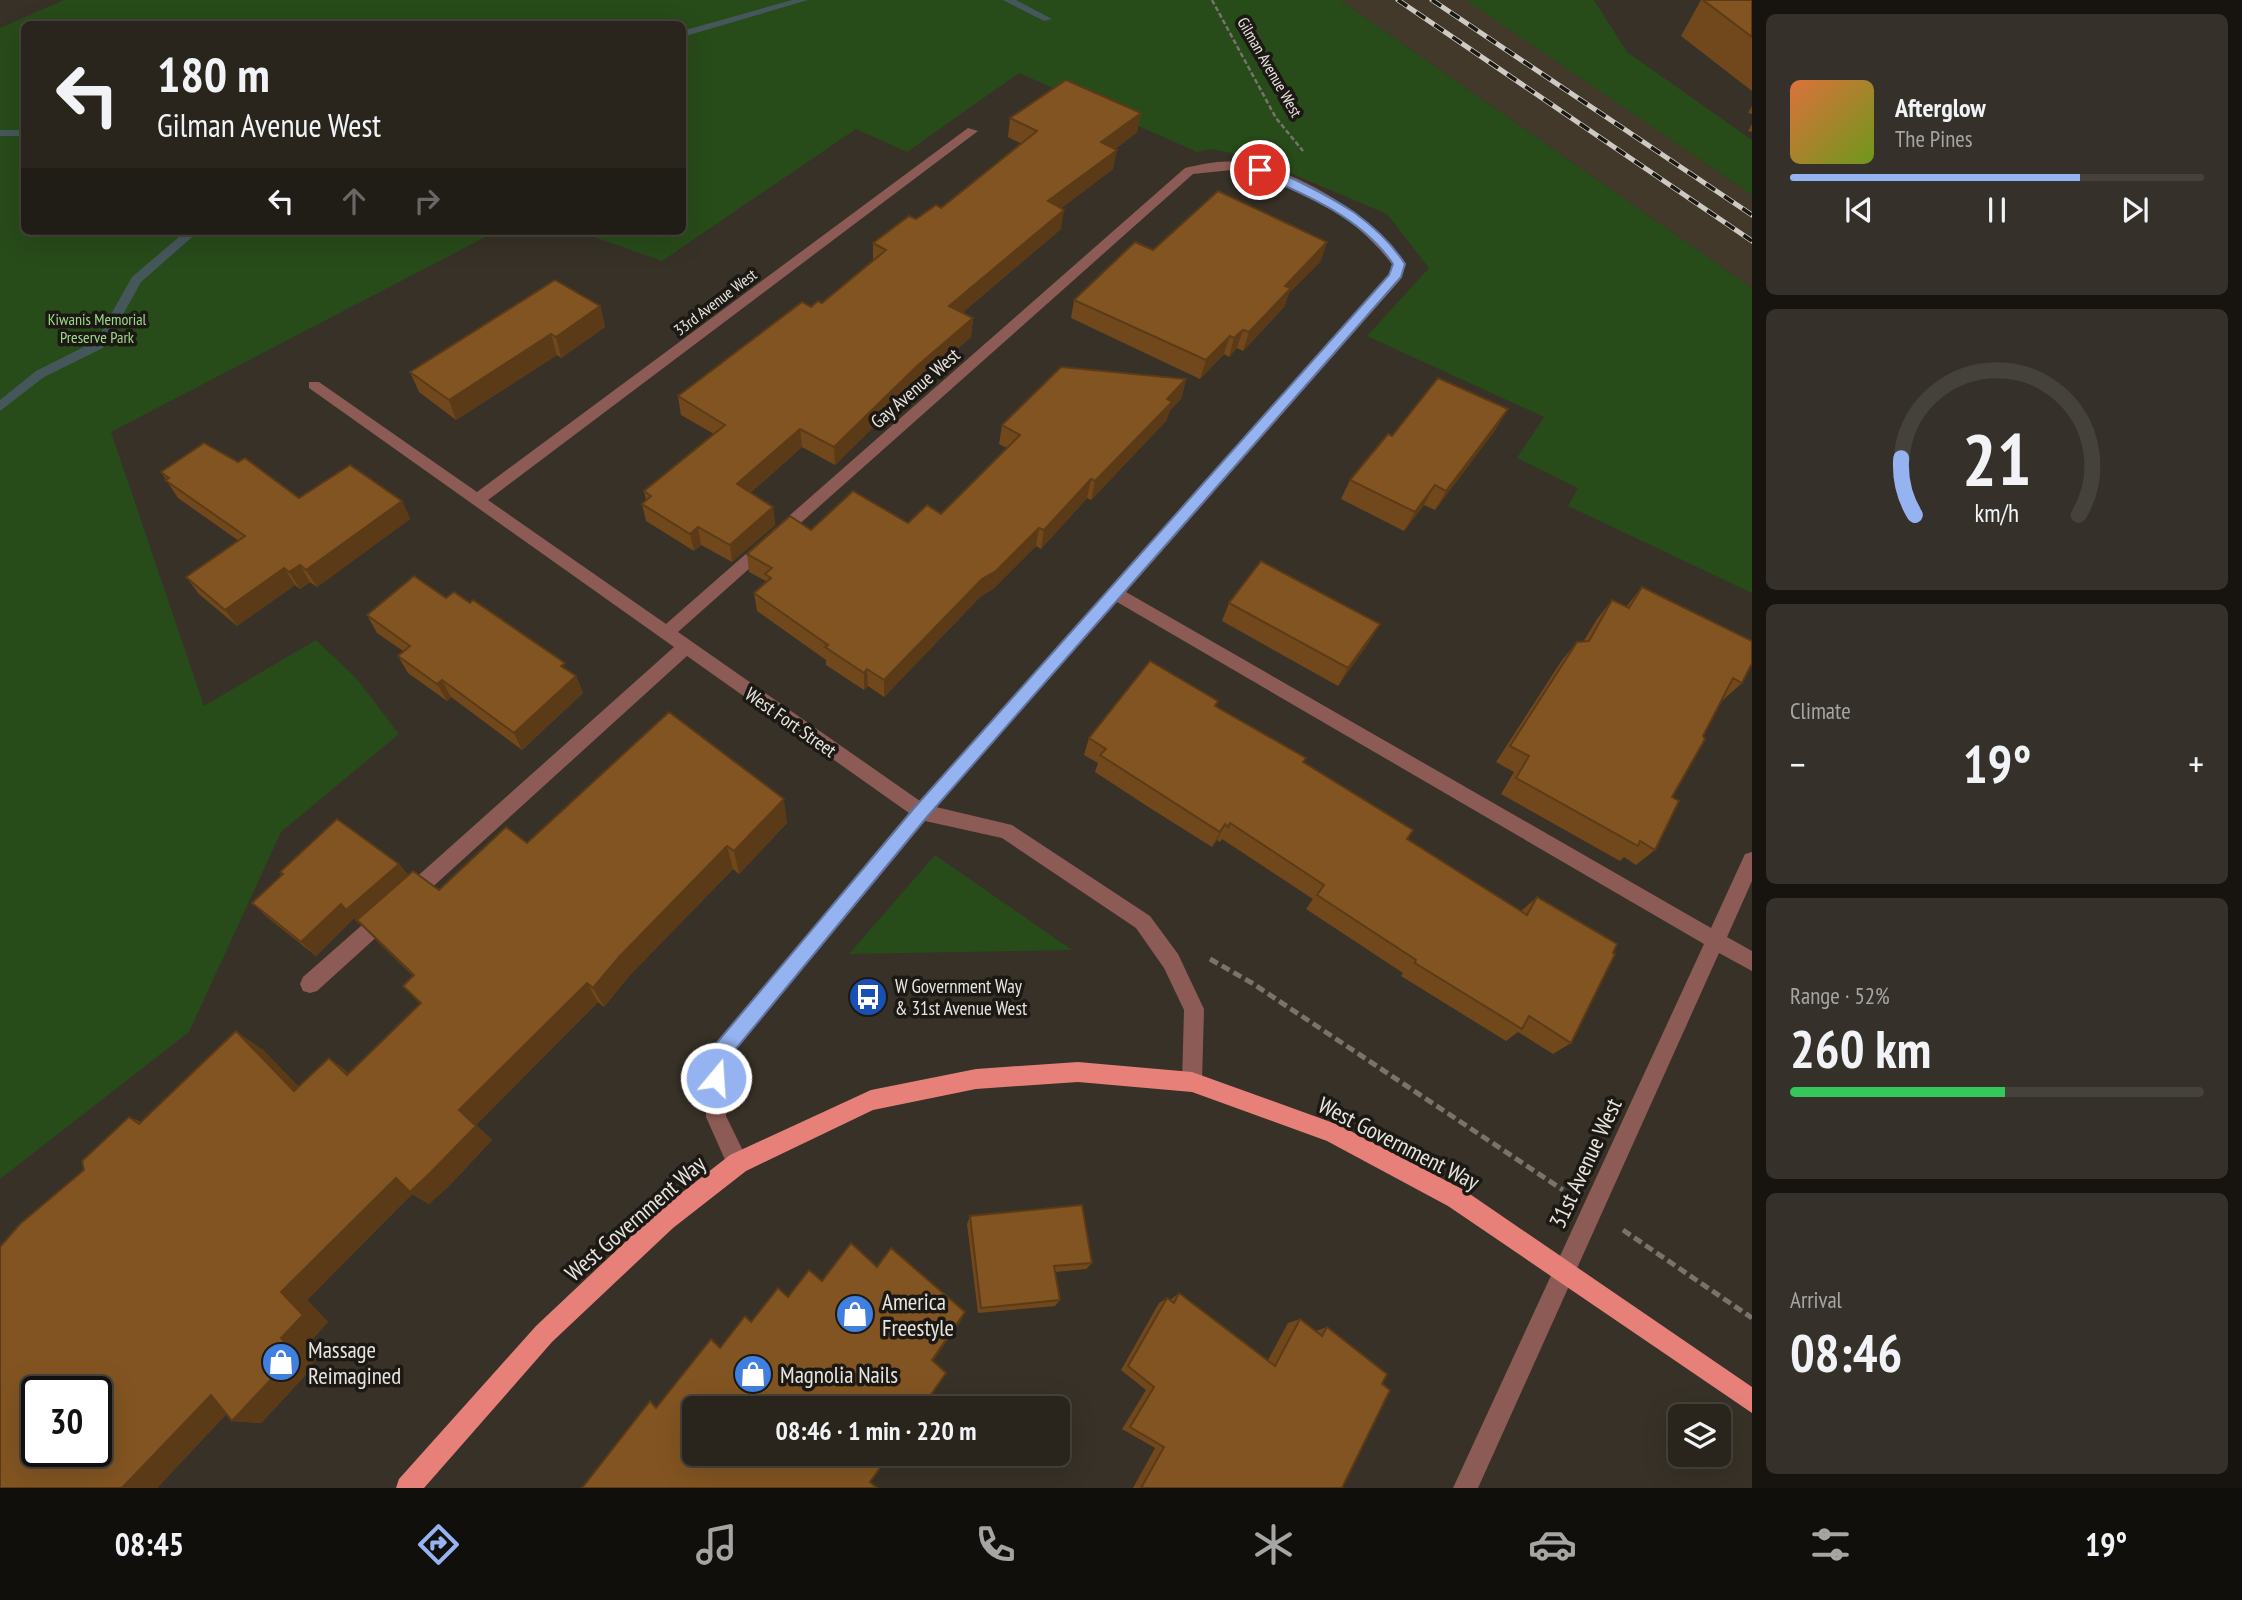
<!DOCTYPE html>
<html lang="en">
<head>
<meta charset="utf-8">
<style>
	:root { --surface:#29251d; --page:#35312a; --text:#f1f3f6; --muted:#a5a5a4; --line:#45423b; --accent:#95b2f1 }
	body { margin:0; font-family:"PT Sans Narrow",sans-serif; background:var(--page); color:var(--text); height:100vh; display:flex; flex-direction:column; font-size:26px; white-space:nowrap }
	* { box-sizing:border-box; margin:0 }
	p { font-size:23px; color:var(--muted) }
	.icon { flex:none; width:38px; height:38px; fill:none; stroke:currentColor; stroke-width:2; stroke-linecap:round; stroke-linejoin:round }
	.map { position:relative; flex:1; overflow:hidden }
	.sheet { display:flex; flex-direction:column; gap:14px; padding:14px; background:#171410; width:490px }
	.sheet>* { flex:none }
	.banner { position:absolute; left:21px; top:21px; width:665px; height:214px; border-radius:10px; box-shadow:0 7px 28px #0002,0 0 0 2px var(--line); background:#29251d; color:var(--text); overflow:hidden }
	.fabs { position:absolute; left:1668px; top:1404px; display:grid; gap:14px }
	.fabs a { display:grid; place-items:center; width:63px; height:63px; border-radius:10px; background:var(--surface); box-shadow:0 7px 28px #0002,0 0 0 2px var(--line); font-size:35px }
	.speed { position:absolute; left:21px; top:1376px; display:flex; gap:14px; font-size:35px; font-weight:700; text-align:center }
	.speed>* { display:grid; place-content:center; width:91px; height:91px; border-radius:50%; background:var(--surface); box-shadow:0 7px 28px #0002,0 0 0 2px var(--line); line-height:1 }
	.speed .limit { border:4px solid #111; border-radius:10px; background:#fff; color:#111 }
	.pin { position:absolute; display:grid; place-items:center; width:60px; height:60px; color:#fff; margin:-30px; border:4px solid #fff; border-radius:50%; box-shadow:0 2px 7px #0007 }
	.me { position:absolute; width:77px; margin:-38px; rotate:18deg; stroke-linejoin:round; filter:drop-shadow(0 0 5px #0008) }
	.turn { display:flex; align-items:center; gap:24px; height:147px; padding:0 21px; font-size:32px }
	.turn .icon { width:91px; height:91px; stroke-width:2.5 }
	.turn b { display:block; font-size:49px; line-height:60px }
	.lanes { display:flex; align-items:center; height:66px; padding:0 21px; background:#0003; justify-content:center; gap:35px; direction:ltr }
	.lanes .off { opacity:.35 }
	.big { font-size:52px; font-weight:800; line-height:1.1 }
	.sheet .card { flex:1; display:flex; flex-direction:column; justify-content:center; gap:10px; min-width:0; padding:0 24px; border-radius:10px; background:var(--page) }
	.sheet .dial { align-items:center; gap:0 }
	.dial svg { height:182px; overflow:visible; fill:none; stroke:var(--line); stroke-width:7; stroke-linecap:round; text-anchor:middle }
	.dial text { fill:var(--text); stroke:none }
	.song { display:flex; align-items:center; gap:21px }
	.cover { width:84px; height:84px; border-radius:10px; background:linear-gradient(135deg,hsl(20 70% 55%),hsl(80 70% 35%)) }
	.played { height:7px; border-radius:4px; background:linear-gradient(90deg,var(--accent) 70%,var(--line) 70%) }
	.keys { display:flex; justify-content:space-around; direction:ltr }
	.heat { display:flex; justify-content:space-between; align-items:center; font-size:38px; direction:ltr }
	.charge { height:10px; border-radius:5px; background:linear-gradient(90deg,#34c759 52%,var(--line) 0) }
	.trip { position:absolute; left:682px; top:1396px; width:388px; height:70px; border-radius:10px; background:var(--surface); box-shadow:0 7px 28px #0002,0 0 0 2px var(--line); font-weight:800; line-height:70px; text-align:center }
	.menu { display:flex; height:112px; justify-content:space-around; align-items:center; background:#100f0c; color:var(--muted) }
	.menu .icon { width:49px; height:49px }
	.menu .active { color:var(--accent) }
	.menu b { font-size:32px; color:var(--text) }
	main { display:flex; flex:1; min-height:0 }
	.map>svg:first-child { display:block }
	.built { fill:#42392a }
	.green { fill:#284b1a }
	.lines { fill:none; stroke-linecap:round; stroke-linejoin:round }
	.stream { fill:#46575b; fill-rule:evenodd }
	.path-far1 { stroke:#78736b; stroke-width:2.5; stroke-dasharray:5 2.5; stroke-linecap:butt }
	.path { stroke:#78736b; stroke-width:5; stroke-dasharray:9 4.5; stroke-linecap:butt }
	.minor { fill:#8d5b56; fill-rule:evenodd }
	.major { fill:#e68078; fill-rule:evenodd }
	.rail-casing { stroke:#cecac3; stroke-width:5 }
	.rail { stroke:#1c1915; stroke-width:3.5; stroke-dasharray:11; stroke-linecap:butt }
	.wall { fill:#70481c }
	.shaded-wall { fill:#5b3b17 }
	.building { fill:#825421; stroke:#5b3b17; stroke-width:2; fill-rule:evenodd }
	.route { fill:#95b2f1; stroke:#61749d; stroke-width:2 }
	.labels { text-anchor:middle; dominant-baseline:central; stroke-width:7; stroke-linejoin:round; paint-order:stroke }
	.far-street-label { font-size:16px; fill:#e8e4de; stroke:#1c1915 }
	.far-park-label { font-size:16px; fill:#9fd88a; stroke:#1c1915 }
	.street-label { font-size:19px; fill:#e8e4de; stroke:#1c1915 }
	.poi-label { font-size:19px; fill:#e8e4de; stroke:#1c1915; text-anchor:start }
	.near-street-label { font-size:23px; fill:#e8e4de; stroke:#1c1915 }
	.near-poi-label { font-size:23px; fill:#e8e4de; stroke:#1c1915; text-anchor:start }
</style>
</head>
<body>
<main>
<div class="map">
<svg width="1752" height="1488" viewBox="0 0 1752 1488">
	<rect width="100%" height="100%" fill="#373127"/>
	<path class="built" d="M1340 0H1467L1752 195V288Z"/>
	<g class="green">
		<path d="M64 0H1340L1752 288V593L1568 506 1578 488 1517 458 1544 417 1367 336 1429 268 1387 214 1252 157 1210 149 1197 152 1019 73 907 152 856 129 662 261 577 231H682V24H24V231H497L111 432 204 706 316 640 357 679 399 734 281 832 189 1032 0 1179V28Z"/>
		<path d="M1466 0H1594L1627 52 1752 140V195Z"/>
		<path d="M935 855 1072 950 849 954Z"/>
	</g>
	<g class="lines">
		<g class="stream">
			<path d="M792 0H808L682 37V31Z"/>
			<path d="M1003 0H1016L1052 19 1044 21Z"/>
			<rect x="0" y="130" width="24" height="6"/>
			<path d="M186 231H199L141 282 105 347 44 377 0 411V400L36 371 96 341 132 277Z"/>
		</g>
		<path class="path-far1" d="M1212 0 1276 118 1303 151"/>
		<g class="path">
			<path d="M1210 959 1252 983 1563 1190"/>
			<path d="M1623 1230 1752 1318"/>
		</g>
		<g class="minor">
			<path d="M968 128 978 131 488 500 666 624 1185 168C1202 164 1221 160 1238 162 1297 167 1372 216 1406 264L1400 280 1126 592 1711 928 1745 854 1752 852V881L1727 937 1752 951V971L1719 953 1478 1488H1453L1704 944 1117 602 936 807 1012 825 1150 916 1178 954 1204 1009 1202 1082 1199 1089 1192 1092 1185 1089 1182 1082 1184 1010 1164 968 1136 928 1002 838 925 821 726 1062V1116L749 1163 746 1171 738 1174 730 1171 706 1117V1059L709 1052 909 813 687 656 416 902 409 905 402 902 400 896 402 890 674 647 309 388V382H319L477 492ZM1241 169C1299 181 1356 218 1392 264L1389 276 920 801 678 632 1193 174Z"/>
			<path d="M385 908 392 911 395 917 392 923 317 991 310 993 303 991 300 984 303 977 378 911Z"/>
		</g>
		<path class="major" d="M1078 1062 1192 1072 1339 1125 1464 1190 1752 1387V1413L1448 1206 1327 1141 1192 1092 1078 1082 976 1089 873 1110 746 1171 673 1228 552 1342 424 1488H396L399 1479 536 1326 657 1212 730 1155 871 1090 976 1069Z"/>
		<defs>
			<g id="rail">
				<path d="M1398 0 1752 241"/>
				<path d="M1432 0 1752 215"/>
			</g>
		</defs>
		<use href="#rail" class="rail-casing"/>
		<use href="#rail" class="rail"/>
	</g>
	<g class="wall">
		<path d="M1701 0H1752V91L1681 36Z"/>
		<path d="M1752 106V114L1748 113Z"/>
		<path d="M1141 113 1137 132 1115 149 1113 169 1061 208V229L962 313 973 318 971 337 915 386 835 465 802 447 750 493 773 507 775 525 732 562 701 545 694 551 646 521 642 504 646 500 644 491 714 434 681 415 678 396 811 307 822 303 873 260V243L916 219 941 208 1022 144 1008 137 1010 118Z"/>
		<path d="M1752 124V132L1748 131Z"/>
		<path d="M1153 250 1321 261 1289 293 1284 307 1243 351 1237 348 1229 357 1224 354 1200 379 1071 318 1074 300Z"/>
		<path d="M600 306 605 327 561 358 557 355 456 420 419 392 410 372Z"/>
		<path d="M1186 379 1181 399 1170 410 1166 421 1091 500 1087 498 1041 549 1036 546 993 589 980 597 884 697 868 686 864 690 826 665V660L757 611 754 593 766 581 749 572 747 554 811 530 908 523 941 514 1007 448 999 444 1002 425Z"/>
		<path d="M1496 429 1435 510 1424 505 1404 531 1341 499 1350 480 1392 436Z"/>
		<path d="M161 472 299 498 402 501 410 519 317 587 310 582 300 589 295 585 237 626 199 594 186 577 239 541 178 498Z"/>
		<path d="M1642 587 1742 683 1723 700 1722 699 1672 797 1655 850 1636 865 1624 857 1620 861 1501 794 1514 772 1496 762 1562 660 1577 642H1583L1597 619 1612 600 1626 607Z"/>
		<path d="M446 598 576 676 583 693 522 750 451 697 447 701 408 673 398 656 403 651 377 633 367 615Z"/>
		<path d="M1229 603 1380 624 1369 642 1338 686 1222 621Z"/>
		<path d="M1216 706 1304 762 1407 839 1521 911 1537 897 1571 1043 1553 1054 1518 1032 1506 1041 1401 976 1403 973 1306 909 1313 899 1222 839 1220 842 1217 840 1212 847 1150 808 1095 772 1098 763 1084 755 1089 738Z"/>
		<path d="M787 823 739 874 733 869 629 976 604 1007 598 1002 476 1125 492 1140 449 1186 429 1204 412 1194 307 1300 328 1322 308 1344 318 1356 312 1363 314 1366 261 1423 232 1421 226 1414 157 1488H0L84 1170 129 1117 141 1122 262 1049 299 1087 329 1058 349 1073 420 1004 403 986 413 976 377 941 360 923 359 924 354 918 316 956 267 917 252 903 283 875 280 872 399 864 408 875 439 890 527 843Z"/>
		<path d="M970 1216 1092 1263 1086 1269 1055 1272 1060 1300 1055 1306 978 1313 967 1224Z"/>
		<path d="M1179 1293 1268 1360 1288 1323 1300 1319 1316 1331 1327 1327 1382 1384 1342 1488H1133L1155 1448 1122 1429 1146 1390 1121 1370 1159 1303 1167 1298 1170 1300Z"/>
	</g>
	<g class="shaded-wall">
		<path d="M1141 113 1137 132 1098 161 1101 142Z"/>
		<path d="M1117 150 1113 169 1046 220 1048 201Z"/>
		<path d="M1064 210 1061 229 948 325 949 306Z"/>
		<path d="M1327 242 1321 261 1289 293 1284 307 1243 351 1249 332 1285 286Z"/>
		<path d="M600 306 605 327 561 358 556 337Z"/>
		<path d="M973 318 971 337 915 386 835 465 834 447 916 367Z"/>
		<path d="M1243 330 1237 348 1229 357 1234 338Z"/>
		<path d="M551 334 557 355 456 420 449 400Z"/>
		<path d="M1230 336 1224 354 1200 379 1206 360Z"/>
		<path d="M1186 379 1181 399 1170 410 1166 421 1091 500 1095 481 1167 399Z"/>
		<path d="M1508 409 1496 429 1435 510 1446 491Z"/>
		<path d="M800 429 802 447 739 502 737 484Z"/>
		<path d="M1091 479 1087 498 1041 549 1044 530Z"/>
		<path d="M1435 485 1424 505 1404 531 1415 512Z"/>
		<path d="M402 501 410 519 317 587 306 570Z"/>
		<path d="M773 507 775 525 732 562 730 545Z"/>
		<path d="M698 527 701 545 694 551 690 534Z"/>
		<path d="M1039 528 1036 546 993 589 980 597 884 697V680L982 579Z"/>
		<path d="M300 565 310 582 300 589 289 572Z"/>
		<path d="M284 568 295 585 237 626 225 610Z"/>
		<path d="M1380 624 1369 642 1338 686 1348 668Z"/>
		<path d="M867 669 868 686 864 690V673Z"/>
		<path d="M576 676 583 693 522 750 514 733Z"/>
		<path d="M442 680 451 697 447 701 437 684Z"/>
		<path d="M784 799 787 823 739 874 734 851Z"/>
		<path d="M1225 824 1217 840 1212 847 1220 832Z"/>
		<path d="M727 846 733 869 629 976 604 1007 593 988 619 957Z"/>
		<path d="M399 864 410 878 359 924 346 910Z"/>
		<path d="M341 904 354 918 316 956 301 942Z"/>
		<path d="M587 983 598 1002 476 1125 492 1140 449 1186 429 1204 412 1194 307 1300 328 1322 308 1344 318 1356 312 1363 314 1366 261 1423 232 1421 285 1358 281 1338V1292L459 1110Z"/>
		<path d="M236 1031 262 1049 318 1107 294 1091Z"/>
		<path d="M329 1058 351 1075H347Z"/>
		<path d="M965 1312 961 1321 929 1367 932 1360Z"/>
		<path d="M211 1395 241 1399 157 1488H122Z"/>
	</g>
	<g class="building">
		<path d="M1703 0H1752V37Z"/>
		<path d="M1066 80 1141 113 1101 142 1117 150 1048 201 1064 210 949 306 973 318 916 367 834 447 800 429 737 484 773 507 730 545 698 527 690 534 642 504 651 496 644 491 725 425 678 396 802 302 811 307 818 301 822 303 886 250 873 243 909 216 916 219 936 205 941 208 1037 131 1010 118Z"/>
		<path d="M1218 191 1327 242 1285 286 1291 288 1249 332 1243 330 1234 338 1230 336 1206 360 1074 300 1135 242 1153 250Z"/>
		<path d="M555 280 600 306 556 337 551 334 449 400 410 372Z"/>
		<path d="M1061 367 1186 379 1167 399 1172 402 1095 481 1091 479 1044 530 1039 528 996 571 982 579 884 680 867 669 864 673 825 647 828 645 754 593 771 578 765 574 772 568 747 554 790 516 811 530 853 491 908 523 927 505 941 514 1020 435 1002 425Z"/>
		<path d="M1438 378 1508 409 1446 491 1435 485 1415 512 1350 480 1388 434 1392 436Z"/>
		<path d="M204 443 238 462 245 458 299 498 350 465 402 501 306 570 300 565 289 572 284 568 225 610 186 577 245 536 165 480 169 478 161 472Z"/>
		<path d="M1261 561 1380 624 1348 668 1229 603Z"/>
		<path d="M414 576 446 598 454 592 470 603 473 600 565 663 561 666 576 676 514 733 442 680 437 684 398 656 410 646 367 615Z"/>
		<path d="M1642 587 1752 641V663L1742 683 1733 678 1703 736 1705 739 1672 797 1679 801 1655 850 1640 841 1638 846 1516 778 1529 756 1510 746 1577 642 1589 641 1612 600 1629 608Z"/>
		<path d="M1150 661 1218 701 1215 706 1306 758 1303 762 1413 830 1407 839 1527 915 1537 897 1617 944 1613 953 1615 954 1571 1043 1529 1016 1522 1029 1415 963 1416 960 1317 895 1324 885 1230 823 1228 827 1225 824 1220 832 1100 755 1106 749 1089 738Z"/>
		<path d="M669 712 784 799 734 851 727 846 619 957 593 988 587 983 459 1110 476 1126 430 1173 410 1192 396 1178 281 1292 303 1315 281 1338 291 1350 285 1358 288 1361 232 1421 211 1395 122 1488H0V1247L20 1224 84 1170 82 1161 129 1117 139 1124 236 1031 294 1091 329 1058 347 1075 421 1003 403 986 414 975 357 920 413 871 439 890 506 827 527 843ZM37 1391H96V1451H37Z"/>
		<path d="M337 819 399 864 346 910 341 904 301 942 252 903 283 874 280 872Z"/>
		<path d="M1082 1205 1092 1263 1054 1266 1060 1300 981 1308 970 1216Z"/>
		<path d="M851 1243 877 1267 891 1248 965 1312 932 1360 946 1373 921 1409H695V1454H890L870 1482 877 1488H582L650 1401 656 1408 711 1339 720 1348 745 1316 751 1322 778 1288 788 1297 809 1270 822 1281Z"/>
		<path d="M1179 1293 1275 1366 1300 1319 1322 1336 1327 1327 1387 1374 1382 1384 1390 1390 1342 1488H1141L1164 1447 1130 1427 1154 1387 1128 1366 1167 1298 1174 1303Z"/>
	</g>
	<path class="route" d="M1256 168C1276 166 1337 201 1355 213 1374 227 1393 245 1405 264L1401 277 927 817 725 1062 722 1085 716 1088 709 1085 706 1078 709 1052 915 807 1389 275 1393 264C1362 218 1305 194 1256 173Z"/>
	<defs>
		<symbol id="bus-disc" viewBox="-11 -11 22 22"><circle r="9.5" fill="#1a4fb4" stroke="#1c1915"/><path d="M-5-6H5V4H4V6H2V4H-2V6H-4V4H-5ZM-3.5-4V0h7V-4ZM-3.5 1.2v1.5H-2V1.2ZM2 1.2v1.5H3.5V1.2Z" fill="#fff"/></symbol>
		<symbol id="shop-disc" viewBox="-11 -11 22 22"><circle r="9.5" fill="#3f7fe0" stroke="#1c1915"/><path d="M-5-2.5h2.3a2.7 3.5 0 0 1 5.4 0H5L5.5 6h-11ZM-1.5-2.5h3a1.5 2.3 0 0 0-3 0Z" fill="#fff"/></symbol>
	</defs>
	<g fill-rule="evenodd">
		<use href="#bus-disc" x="846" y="975" width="44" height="44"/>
		<use href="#shop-disc" x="833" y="1292" width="44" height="44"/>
		<use href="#shop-disc" x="259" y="1340" width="44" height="44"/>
		<use href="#shop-disc" x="731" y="1352" width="44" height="44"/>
	</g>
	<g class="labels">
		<g class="far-street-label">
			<text transform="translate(1270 67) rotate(60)">Gilman Avenue West</text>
			<text transform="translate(715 302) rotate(-37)">33rd Avenue West</text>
		</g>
		<g class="far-park-label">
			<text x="97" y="319">Kiwanis Memorial<tspan x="97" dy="18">Preserve Park</tspan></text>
		</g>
		<g class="street-label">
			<text transform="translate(915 388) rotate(-41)">Gay Avenue West</text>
			<text transform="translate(791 722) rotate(35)">West Fort Street</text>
		</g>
		<g class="poi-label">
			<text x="895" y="986">W Government Way<tspan x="895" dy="22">&amp; 31st Avenue West</tspan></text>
		</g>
		<g class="near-street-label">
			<text transform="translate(1399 1143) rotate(27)">West Government Way</text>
			<text transform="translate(1585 1163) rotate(-65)">31st Avenue West</text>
			<text transform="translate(635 1218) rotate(-41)">West Government Way</text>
		</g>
		<g class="near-poi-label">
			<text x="882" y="1301">America<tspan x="882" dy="26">Freestyle</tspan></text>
			<text x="308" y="1349">Massage<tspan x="308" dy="26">Reimagined</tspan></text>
			<text x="780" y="1374">Magnolia Nails</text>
		</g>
	</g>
</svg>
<div class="fabs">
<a><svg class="icon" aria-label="layers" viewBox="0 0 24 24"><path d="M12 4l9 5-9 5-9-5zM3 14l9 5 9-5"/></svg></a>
</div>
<div class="speed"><div class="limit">30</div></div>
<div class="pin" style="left:1260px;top:170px;background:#d93025"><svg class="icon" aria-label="arrive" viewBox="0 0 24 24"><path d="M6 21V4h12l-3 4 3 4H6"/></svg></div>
<svg class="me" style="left:716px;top:1078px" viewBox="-20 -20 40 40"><circle r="17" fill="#95b2f1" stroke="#fff" stroke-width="3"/><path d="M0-11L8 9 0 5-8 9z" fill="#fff"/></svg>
<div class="trip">08:46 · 1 min · 220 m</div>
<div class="banner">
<div class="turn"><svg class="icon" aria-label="left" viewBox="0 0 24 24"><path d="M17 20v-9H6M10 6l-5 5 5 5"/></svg><div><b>180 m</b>Gilman Avenue West</div></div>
<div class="lanes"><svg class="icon" aria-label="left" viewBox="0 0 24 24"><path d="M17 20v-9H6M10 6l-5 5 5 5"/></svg><svg class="icon off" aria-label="ahead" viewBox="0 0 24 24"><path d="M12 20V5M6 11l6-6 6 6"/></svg><svg class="icon off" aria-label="right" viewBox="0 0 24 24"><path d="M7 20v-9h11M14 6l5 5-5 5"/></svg></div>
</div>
</div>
<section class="sheet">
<div class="card">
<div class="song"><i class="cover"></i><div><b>Afterglow</b><p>The Pines</p></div></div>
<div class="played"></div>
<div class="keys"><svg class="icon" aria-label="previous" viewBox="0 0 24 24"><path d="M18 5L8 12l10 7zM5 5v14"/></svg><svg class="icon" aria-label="pause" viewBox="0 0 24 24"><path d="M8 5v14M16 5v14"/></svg><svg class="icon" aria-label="next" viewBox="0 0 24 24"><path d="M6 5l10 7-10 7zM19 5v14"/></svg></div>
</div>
<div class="card dial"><svg viewBox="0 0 100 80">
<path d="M14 69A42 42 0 1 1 86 69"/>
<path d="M14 69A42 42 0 0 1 8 44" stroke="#95b2f1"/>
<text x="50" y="56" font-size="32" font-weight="700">21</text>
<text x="50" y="72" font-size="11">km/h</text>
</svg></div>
<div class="card"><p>Climate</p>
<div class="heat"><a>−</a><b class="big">19°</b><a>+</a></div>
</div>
<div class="card"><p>Range · 52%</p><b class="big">260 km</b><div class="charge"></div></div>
<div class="card"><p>Arrival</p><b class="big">08:46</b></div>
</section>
</main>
<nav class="menu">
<b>08:45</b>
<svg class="icon active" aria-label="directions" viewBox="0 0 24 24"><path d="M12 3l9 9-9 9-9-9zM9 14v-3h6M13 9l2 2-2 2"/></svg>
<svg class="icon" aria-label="music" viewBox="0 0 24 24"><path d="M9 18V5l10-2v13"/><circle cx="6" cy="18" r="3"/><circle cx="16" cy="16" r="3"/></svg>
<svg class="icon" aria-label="phone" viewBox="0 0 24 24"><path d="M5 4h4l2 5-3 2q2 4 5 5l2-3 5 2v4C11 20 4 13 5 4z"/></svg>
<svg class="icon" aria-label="climate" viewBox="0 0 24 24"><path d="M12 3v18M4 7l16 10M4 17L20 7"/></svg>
<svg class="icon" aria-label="car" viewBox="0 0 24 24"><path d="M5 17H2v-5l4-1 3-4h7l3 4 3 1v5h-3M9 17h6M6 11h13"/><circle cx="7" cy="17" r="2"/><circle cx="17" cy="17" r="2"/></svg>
<svg class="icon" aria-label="filters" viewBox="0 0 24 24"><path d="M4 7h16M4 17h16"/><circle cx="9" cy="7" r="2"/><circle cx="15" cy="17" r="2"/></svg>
<b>19°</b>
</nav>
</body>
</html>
